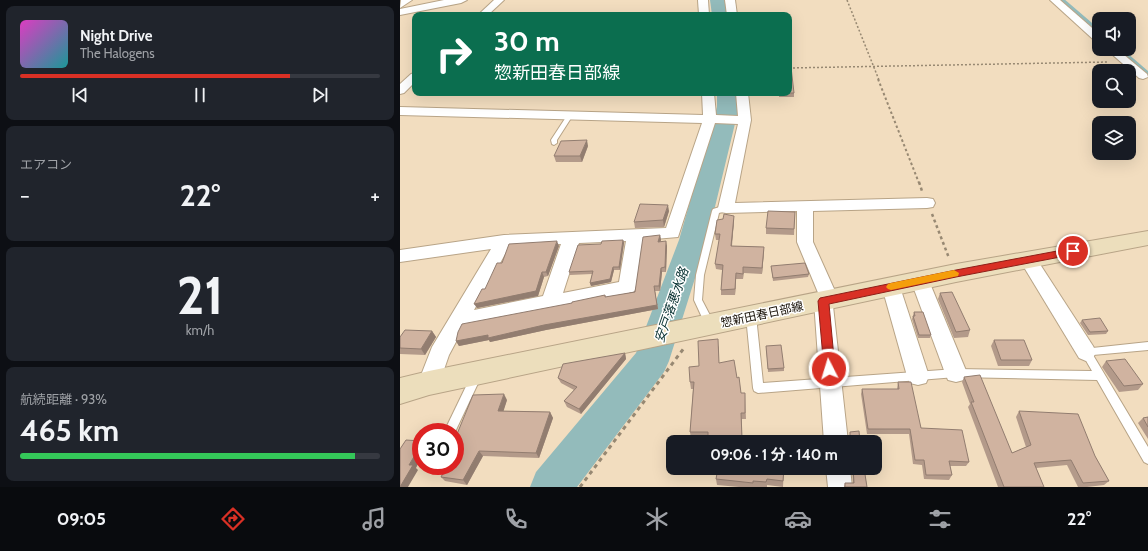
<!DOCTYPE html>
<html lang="ja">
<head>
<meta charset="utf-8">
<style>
	:root { --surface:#171b24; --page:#20242c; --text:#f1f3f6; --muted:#9ea1a6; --line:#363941; --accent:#d93025 }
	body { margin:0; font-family:Cabin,"Noto Sans JP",sans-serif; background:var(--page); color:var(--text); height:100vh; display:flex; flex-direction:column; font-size:15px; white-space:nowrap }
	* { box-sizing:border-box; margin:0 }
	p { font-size:13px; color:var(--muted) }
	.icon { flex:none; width:22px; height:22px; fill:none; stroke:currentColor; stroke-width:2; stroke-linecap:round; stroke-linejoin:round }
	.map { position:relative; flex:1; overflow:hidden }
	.panel { display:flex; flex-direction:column; gap:6px; padding:6px; background:#0d0f14; width:400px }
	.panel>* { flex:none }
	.guide { position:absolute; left:12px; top:12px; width:380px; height:84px; border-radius:8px; box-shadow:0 4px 16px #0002; background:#0b6e4f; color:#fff; overflow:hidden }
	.controls { position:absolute; left:692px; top:12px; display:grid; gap:8px }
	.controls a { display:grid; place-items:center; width:44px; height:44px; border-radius:8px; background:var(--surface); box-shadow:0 4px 16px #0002; font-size:20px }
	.speed { position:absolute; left:12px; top:423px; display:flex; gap:8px; font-size:20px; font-weight:700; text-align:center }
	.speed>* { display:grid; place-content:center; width:52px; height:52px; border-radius:50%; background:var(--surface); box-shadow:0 4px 16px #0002; line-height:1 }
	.speed .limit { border:6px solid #d22; background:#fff; color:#111 }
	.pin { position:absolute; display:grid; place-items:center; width:34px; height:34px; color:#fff; margin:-17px; border:2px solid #fff; border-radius:50%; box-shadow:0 1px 4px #0007 }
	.me { position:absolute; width:44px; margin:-22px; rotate:355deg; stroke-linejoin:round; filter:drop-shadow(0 0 3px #0008) }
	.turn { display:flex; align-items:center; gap:14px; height:84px; padding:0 16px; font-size:18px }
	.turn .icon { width:52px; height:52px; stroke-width:2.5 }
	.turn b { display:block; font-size:28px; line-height:34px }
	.big { font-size:30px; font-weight:700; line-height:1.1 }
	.panel .tile { flex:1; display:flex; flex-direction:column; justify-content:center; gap:6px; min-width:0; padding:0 14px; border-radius:8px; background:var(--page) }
	.panel .dial { align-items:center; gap:0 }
	.dial b { font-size:52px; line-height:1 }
	.song { display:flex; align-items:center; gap:12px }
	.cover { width:48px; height:48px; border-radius:6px; background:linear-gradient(135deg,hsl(310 70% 55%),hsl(180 70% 35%)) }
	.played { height:4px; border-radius:2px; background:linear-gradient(90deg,var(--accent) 75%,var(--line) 75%) }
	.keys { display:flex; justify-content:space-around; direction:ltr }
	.heat { display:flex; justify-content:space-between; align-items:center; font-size:22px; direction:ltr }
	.charge { height:6px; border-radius:3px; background:linear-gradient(90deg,#34c759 93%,var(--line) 0) }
	.trip { position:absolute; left:266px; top:435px; width:216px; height:40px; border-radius:8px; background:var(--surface); box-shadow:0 4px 16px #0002; font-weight:700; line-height:40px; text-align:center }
	.tab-bar { display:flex; height:64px; justify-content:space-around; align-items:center; background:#090b0e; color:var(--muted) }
	.tab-bar .icon { width:28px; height:28px }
	.tab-bar .current { color:var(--accent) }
	.tab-bar b { font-size:18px; color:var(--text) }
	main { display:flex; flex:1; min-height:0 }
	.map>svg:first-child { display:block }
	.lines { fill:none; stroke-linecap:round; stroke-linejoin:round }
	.stream { stroke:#93bbbb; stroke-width:3 }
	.river { fill:#93bbbb; fill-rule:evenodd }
	.service-casing { stroke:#b8a487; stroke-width:2 }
	.minor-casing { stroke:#b8a487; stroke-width:2 }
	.tertiary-casing { stroke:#b8a487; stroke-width:2 }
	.secondary-casing { stroke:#b8a487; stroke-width:2 }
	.path-far3 { stroke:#978872; stroke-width:1.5; stroke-dasharray:2 2; stroke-linecap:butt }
	.path-far2 { stroke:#978872; stroke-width:2; stroke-dasharray:2.5 2.5; stroke-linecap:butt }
	.path-far1 { stroke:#978872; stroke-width:2.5; stroke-dasharray:3 3; stroke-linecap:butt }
	.path { stroke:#978872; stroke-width:3; stroke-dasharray:4 4; stroke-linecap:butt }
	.service { fill:#fff; fill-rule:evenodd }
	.minor { fill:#fff; fill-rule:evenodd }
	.tertiary { fill:#fff; fill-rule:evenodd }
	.secondary { fill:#ecdebc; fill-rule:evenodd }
	.wall { fill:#b39a8a }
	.shaded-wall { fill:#927d70 }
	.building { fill:#d0b3a0; stroke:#927d70 }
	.route { fill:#d93025; stroke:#8d1f18 }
	.slow { fill:#f59e0b }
	.labels { text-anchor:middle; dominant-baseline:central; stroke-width:3; stroke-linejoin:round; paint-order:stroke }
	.street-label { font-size:12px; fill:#150e04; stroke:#fff }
	.water-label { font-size:13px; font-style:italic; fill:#063030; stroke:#fff }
</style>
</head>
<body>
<main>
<section class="panel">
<div class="tile">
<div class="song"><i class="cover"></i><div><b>Night Drive</b><p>The Halogens</p></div></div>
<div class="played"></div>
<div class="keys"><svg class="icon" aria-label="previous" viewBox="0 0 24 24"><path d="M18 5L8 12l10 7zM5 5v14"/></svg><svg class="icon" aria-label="pause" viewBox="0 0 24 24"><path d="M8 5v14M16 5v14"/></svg><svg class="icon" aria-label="next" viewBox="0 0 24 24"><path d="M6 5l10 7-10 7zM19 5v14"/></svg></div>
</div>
<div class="tile"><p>エアコン</p>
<div class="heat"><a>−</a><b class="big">22°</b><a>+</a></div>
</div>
<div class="tile dial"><b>21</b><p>km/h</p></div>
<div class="tile"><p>航続距離 · 93%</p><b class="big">465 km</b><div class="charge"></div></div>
</section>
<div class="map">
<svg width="748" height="487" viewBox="0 0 748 487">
	<rect width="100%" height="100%" fill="#f2ddbf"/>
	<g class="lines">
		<g class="stream">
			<path d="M663 0 699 31"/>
			<path d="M720 49 748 73"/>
		</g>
		<g class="river">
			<path d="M310 0H326L328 15H312Z"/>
			<path d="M317 93H337L339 107 307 240 269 361 264 372 177 487H130L136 472 236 353 279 240 317 107Z"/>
		</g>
		<defs>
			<g id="service">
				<path d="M170 113 173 115 157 140V143L154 145 152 144 151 140 168 114Z"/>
				<path d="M323 206H329L330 208 329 210 319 213 304 275 302 300 314 323 312 326 309 327 306 326 294 300 296 275 312 211 313 209Z"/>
				<path d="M351 312 354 313 356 316 363 383 556 369 692 371 681 352 683 349 748 342V350L693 355 748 447V464L744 462 697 380 556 377 358 393 354 391 353 388 346 316 348 313Z"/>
				<path d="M76 373 80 374 81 377 55 432H44L72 374Z"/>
			</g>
			<g id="minor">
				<path d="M1 0H12L0 8Z"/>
				<path d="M94 0H104L88 15H78Z"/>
				<path d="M298 0H308L309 15H299Z"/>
				<path d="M325 0H335L337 15H327Z"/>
				<path d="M650 0H660L699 34V42L695 41Z"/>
				<path d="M706 49H717L747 74 748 77 743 79 739 78Z"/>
				<path d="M15 73V82L4 93 0 94V84L11 74Z"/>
				<path d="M302 93H314L316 115 338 116 336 93H348L351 120 335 203 527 198 533 199 535 203 533 207 527 208 413 211V242L439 300 437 305 433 306 448 442H424L414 301 416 296 419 295 397 242V211L326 213 320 212 318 208 338 124 315 123 278 237 243 240 236 287 234 292 157 308 150 311 147 310 64 327 49 355 37 390 29 393 21 390 18 383 32 347 91 249 0 262V250L104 235 266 228 302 123 0 115V107L303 115ZM226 241 219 282 163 293 179 243ZM161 244 143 296 74 310 109 247Z"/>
				<path d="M628 253 634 255 693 346 696 352 693 358 686 361 679 358 619 259 622 255Z"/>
				<path d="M520 274 526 276 529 281 567 373 564 380 556 382 548 380 545 373 511 281 514 276Z"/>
				<path d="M491 280 498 282 500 287 529 376 526 383 518 385 510 383 507 376 482 287 484 282Z"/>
				<path d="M426 468H450L452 487H428Z"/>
			</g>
			<path id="tertiary" d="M44 0H67L61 3 0 15V9Z"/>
			<path id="secondary" d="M748 231V245L556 282 29 395 0 404V378L29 371 556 264Z"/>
		</defs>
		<use href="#service" class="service-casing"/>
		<use href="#minor" class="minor-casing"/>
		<use href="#tertiary" class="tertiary-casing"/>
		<use href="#secondary" class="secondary-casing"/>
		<g class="path-far3">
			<path d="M447 0 479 80"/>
			<path d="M389 68 708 62"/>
		</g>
		<path class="path-far2" d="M478 79 519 183"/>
		<g class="path-far1">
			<path d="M519 182 522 191"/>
			<path d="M532 214 549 258"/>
		</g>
		<path class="path" d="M180 487 284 348"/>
		<use href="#service" class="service"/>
		<use href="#minor" class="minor"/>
		<use href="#tertiary" class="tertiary"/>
		<use href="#secondary" class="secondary"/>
	</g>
	<g class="wall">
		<rect x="379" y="93" width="15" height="4"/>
		<path d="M188 146 182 162H156L154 156Z"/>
		<path d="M269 211 264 227 235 228 234 222Z"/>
		<path d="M395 212 394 235 366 234V228Z"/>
		<path d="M334 216V221L332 246 364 247 362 274 344 273 343 279H336L335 295H321V290L322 270 316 269 315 264 320 240H316L315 234 323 219Z"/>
		<path d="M260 235 261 240 260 242 267 246 266 272H262L260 291H255L258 309 146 330 90 342 89 340 59 346 56 341 172 303 205 295 206 297 235 292Z"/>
		<path d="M223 240 224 243 220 270H214L211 282 191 286 190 283 192 274 170 275 169 272 201 244Z"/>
		<path d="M159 246 148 276 144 277 138 296 77 308 85 289 102 263Z"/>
		<path d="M371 266 409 274 408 277 373 281Z"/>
		<path d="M540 293 570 330 568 337 554 338 538 299Z"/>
		<path d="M514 312 531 335 530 338H518L512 319Z"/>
		<path d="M682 320 708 331 706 334 688 335 680 323Z"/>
		<path d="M32 331 36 337 25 355 0 354V337Z"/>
		<path d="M594 340 632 360 629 366H598L591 346Z"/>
		<path d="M319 346V363L337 378 341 393H345L346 419H342V438L358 442H308V438L291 439 290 432 293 389H291L290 382 299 366Z"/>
		<path d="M366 346 384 368V371L368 372Z"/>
		<path d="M225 353 226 359 181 414 167 407 164 401 174 390 161 383 158 378Z"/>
		<path d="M706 361 743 384 738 390 719 392 702 367Z"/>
		<path d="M564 377 612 453 626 447 616 417 619 411 695 456 709 481 704 485 687 487H678L667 465 636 468 644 487H598L568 407 570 404 562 382Z"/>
		<path d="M498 382 521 428 569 462 566 466H550L552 475 549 480 524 479 522 465 513 464 509 434H467L461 394 462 389H497Z"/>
		<path d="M107 400 103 411 150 412 153 418 139 458 83 456 67 485 45 481 41 477 57 448 55 446V439Z"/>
		<path d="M748 417V439L738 423 743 418Z"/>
		<path d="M315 468H384L383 487 367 485V487H339L317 485 316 479 317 473H316Z"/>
		<path d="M452 468H464L467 487H444L445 483H453Z"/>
	</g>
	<g class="shaded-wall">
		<path d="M187 140 188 146 182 162 180 156Z"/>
		<path d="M268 205 269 211 264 227 263 220Z"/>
		<path d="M334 216V221L331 251V246Z"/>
		<path d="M260 235 261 240 259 246 258 242Z"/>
		<path d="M223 240 224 243 220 270 219 267Z"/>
		<path d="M157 241 159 246 148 276 146 272Z"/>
		<path d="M266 241 267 246 266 272 265 267Z"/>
		<path d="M364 247V252L362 274V268Z"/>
		<path d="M213 267 214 270 211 282 191 286 190 283Z"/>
		<path d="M261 268 262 272 260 291 259 286Z"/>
		<path d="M142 272 144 277 138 296 77 308 74 304Z"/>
		<path d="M336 273V279L335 295V289Z"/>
		<path d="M254 286 258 309 146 330 90 342 89 340 59 346 56 341Z"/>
		<path d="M32 331 36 337 25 355 21 349Z"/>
		<path d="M225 353 226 359 181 414 179 409Z"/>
		<path d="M104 394 107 400 102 416 98 411Z"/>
		<path d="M150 412 153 418 139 458 136 453Z"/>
		<path d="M21 445V458L16 468 18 470 8 487H0L9 465Z"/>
		<path d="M79 451 83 456 67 485 63 480Z"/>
	</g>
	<g class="building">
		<path d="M389 67H391L394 93H389Z"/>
		<path d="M187 140 180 156H154L161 141Z"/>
		<path d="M240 204 268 205 263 220 234 222Z"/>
		<path d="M368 211 395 212 394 229 366 228Z"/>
		<path d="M324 214 334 216 331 246 364 247 362 268 343 267V274L336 273 335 289 321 290 323 265 315 264 320 234H315L317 220 323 219Z"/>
		<path d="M260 235 258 242 266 241 265 267 261 268 259 286H254L257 305 144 325 88 338V335L56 341 58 332 62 324 172 303V302L205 295V297L235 292 243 237Z"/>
		<path d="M223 240 219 267H213L210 279 190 283 193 271 169 272 178 245 201 244 202 241Z"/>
		<path d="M157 241 146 272H142L136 291 74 304 82 289H85L97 263H102L109 244Z"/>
		<path d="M405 263 409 274 373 278 371 266Z"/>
		<path d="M552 292 570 330 556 332 540 293Z"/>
		<path d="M514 312H523L531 335H519L513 316H515Z"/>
		<path d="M700 318 708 331 690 332 682 320Z"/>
		<path d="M5 330 32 331 21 349 0 348V337Z"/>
		<path d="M318 339 319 363 334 360 337 378 339 377 341 393H345V413H341L342 438 358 439V442H319V440H308V432H290L294 382H290L289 367 299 366 298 341Z"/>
		<path d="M594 340H624L632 360H601Z"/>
		<path d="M381 345 384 368 368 369 366 346Z"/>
		<path d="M225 353 179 409 164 401 177 387 158 378 163 364Z"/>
		<path d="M725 359 743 384 724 386 706 361Z"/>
		<path d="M580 375 612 453 631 445 619 411 678 414 695 456 709 481 683 483 671 460 634 463 644 487H604L571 402H574L564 377Z"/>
		<path d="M498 382H511L521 428 562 430 569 462 549 461 552 475H526L524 460H515L510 429H468L462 389H499Z"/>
		<path d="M104 394 98 411 150 412 136 453 79 451 63 480 41 477 47 466H55V452L60 444H55V439L73 395Z"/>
		<path d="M748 417V427L743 418Z"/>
		<path d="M459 431 460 442H440L439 438H450V432Z"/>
		<path d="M6 440 21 441V445L9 465H13L0 487V449Z"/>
		<path d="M318 468H384L383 481 367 479 366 482 353 481V483L316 479Z"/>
		<path d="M453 468H464L467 487H445V483H454Z"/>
	</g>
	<path class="route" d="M673 248 676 249 677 251 676 254 556 277 429 304 435 369 433 372 429 374 425 372 424 369 418 301 420 298 556 270Z"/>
	<path class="slow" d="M554 270 559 273 558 276 491 290 488 289 486 287 488 284 491 283Z"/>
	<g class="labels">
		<g class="street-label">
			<text transform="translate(362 314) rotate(-12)">惣新田春日部線</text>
		</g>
		<g class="water-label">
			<text transform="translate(271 305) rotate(-71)">安戸落悪水路</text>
		</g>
	</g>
</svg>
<div class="controls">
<a><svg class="icon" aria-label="sound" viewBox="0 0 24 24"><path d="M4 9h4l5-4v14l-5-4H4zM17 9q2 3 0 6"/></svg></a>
<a><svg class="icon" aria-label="search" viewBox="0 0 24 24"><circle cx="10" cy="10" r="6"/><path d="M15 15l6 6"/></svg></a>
<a><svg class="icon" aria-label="layers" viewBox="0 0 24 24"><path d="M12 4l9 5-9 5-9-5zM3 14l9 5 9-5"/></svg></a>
</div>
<div class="speed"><div class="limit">30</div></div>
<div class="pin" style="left:673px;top:251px;background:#d93025"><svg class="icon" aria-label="arrive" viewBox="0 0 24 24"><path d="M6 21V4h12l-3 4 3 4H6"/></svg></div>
<svg class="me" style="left:429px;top:369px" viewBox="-20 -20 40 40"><circle r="17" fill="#d93025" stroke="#fff" stroke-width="3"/><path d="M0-11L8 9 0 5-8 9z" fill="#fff"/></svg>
<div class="trip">09:06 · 1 分 · 140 m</div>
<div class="guide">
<div class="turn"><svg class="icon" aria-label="right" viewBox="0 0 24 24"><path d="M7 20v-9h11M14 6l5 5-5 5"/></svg><div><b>30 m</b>惣新田春日部線</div></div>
</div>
</div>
</main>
<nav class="tab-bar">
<b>09:05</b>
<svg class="icon current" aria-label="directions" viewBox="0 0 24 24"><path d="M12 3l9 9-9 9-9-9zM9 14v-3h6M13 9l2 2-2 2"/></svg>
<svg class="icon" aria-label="music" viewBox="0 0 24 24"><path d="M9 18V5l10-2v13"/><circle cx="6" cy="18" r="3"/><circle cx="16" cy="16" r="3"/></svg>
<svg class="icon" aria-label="phone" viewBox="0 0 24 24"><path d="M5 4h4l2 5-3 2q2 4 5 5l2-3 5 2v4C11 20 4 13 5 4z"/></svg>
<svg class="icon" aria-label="climate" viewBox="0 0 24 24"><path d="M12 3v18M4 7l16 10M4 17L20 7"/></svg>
<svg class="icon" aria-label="car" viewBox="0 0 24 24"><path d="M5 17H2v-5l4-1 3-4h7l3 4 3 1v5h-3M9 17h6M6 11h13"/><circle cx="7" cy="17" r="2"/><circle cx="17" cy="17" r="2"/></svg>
<svg class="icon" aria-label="filters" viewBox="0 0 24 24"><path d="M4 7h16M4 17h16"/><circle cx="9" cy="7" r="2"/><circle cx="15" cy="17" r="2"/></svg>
<b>22°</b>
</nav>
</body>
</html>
